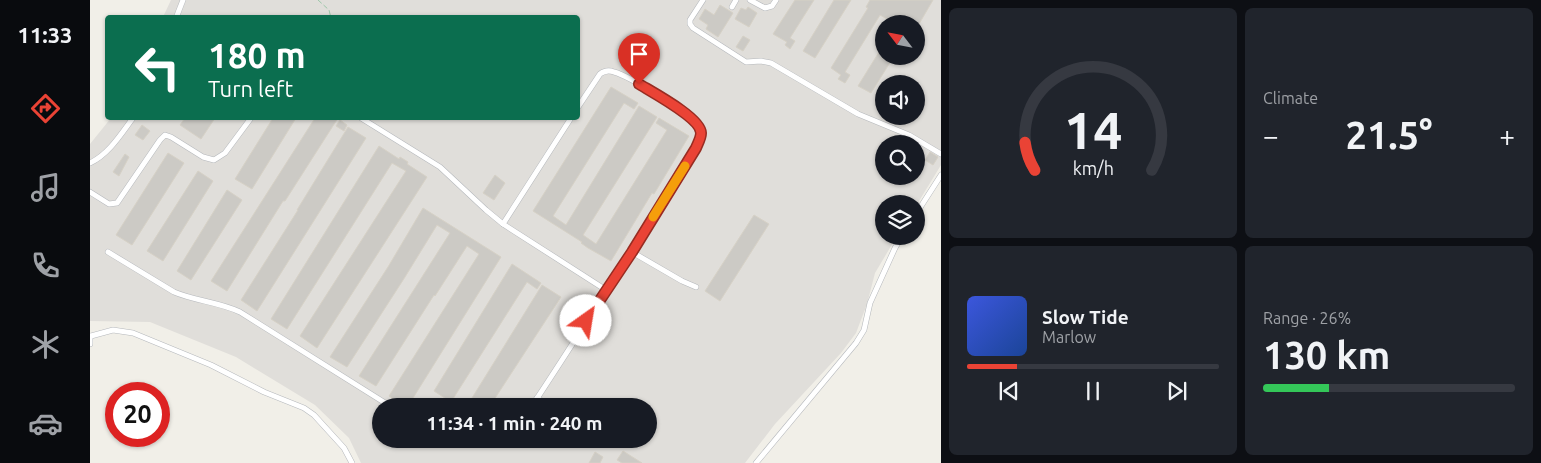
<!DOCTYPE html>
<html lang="en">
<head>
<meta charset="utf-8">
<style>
	:root { --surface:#171b24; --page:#20242c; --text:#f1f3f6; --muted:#9ea1a6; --line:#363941; --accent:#ea4335 }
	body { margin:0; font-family:Ubuntu,sans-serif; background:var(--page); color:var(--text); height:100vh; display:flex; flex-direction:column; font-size:19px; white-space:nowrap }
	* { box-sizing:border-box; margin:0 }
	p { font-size:16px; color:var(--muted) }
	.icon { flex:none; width:28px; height:28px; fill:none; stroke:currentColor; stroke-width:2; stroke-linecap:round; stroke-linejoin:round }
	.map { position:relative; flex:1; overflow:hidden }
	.side { display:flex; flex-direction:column; gap:8px; padding:8px; background:#0d0f14; width:600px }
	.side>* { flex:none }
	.guide { position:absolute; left:15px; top:15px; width:475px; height:105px; border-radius:5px; box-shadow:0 1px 4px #0004; background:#0b6e4f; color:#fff; overflow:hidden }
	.needle { width:32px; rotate:302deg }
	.controls { position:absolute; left:785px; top:15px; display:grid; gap:10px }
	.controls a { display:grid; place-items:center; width:50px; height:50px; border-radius:50%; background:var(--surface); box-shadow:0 1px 4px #0004; font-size:25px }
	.speed { position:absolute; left:15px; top:382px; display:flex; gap:10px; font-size:25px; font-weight:700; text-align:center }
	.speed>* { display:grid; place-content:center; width:65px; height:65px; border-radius:50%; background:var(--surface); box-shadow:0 1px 4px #0004; line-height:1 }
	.speed .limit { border:8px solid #d22; background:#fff; color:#111 }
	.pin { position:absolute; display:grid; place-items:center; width:42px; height:42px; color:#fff; margin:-51px -21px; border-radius:50% 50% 50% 0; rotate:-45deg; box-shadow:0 0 5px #0007 }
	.pin .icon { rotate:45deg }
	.me { position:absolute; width:55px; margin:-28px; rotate:32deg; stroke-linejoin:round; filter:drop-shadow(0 0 4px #0008) }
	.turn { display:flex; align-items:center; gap:18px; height:105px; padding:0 20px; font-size:22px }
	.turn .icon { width:65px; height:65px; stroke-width:2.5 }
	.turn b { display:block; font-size:35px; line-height:42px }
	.big { font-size:38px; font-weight:700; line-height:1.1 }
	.side .widget { flex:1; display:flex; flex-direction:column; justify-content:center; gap:8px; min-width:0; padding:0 18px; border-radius:8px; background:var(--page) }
	.side .dial { align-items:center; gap:0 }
	.dial svg { height:130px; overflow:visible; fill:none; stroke:var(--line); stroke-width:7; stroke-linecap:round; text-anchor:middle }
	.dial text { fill:var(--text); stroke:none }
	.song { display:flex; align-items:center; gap:15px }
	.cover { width:60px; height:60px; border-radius:8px; background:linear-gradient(135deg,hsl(230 70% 55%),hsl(220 70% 35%)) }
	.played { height:5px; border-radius:2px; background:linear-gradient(90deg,var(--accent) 20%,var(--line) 20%) }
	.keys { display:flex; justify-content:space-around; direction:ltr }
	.heat { display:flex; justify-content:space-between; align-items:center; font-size:28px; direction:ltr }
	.charge { height:8px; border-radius:4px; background:linear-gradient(90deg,#34c759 26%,var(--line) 0) }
	.side .tiles { flex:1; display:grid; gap:8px; grid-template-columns:repeat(2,1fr) }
	.trip { position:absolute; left:282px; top:398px; width:285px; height:50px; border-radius:25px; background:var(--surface); box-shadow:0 1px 4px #0004; font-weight:700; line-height:50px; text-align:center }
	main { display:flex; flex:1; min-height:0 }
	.dock { display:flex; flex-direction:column; width:90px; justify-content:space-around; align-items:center; background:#090b0e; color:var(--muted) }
	.dock .icon { width:35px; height:35px }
	.dock .on { color:var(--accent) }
	.dock b { font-size:22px; color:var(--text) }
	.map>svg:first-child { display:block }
	.industrial { fill:#e0deda; fill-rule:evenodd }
	.building { fill:#cccac5; stroke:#d6d1c6 }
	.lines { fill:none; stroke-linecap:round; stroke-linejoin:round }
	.lane-casing { stroke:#b5b8bc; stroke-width:6 }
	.path { stroke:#9cc7a9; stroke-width:1; stroke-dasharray:5 2.5; stroke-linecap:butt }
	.lane { stroke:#fff; stroke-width:5 }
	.route-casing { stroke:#982c22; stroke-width:12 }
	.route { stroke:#ea4335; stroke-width:9 }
	.slow { stroke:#f59e0b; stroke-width:9 }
</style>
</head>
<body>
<main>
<nav class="dock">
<b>11:33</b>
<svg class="icon on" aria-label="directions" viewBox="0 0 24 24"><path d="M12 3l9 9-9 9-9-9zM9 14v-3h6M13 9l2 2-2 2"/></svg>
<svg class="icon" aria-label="music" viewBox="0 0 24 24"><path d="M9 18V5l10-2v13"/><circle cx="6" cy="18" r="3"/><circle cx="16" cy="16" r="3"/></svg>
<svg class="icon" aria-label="phone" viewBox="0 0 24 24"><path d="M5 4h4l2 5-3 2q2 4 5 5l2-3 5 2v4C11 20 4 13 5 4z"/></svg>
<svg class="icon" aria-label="climate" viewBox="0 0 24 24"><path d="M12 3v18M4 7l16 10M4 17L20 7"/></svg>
<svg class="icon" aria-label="car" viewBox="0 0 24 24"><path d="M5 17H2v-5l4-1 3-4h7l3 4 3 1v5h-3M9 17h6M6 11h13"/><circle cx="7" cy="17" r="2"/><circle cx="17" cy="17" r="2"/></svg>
</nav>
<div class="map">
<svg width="851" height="463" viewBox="0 0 851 463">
	<rect width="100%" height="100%" fill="#f1efe8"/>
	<path class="industrial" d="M81 0H851V165L826 206V204H794V236H807L785 273 777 304 766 333 751 353 685 424 655 463H271L259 438 225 405 146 357 60 322 0 321V144L21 118H488V18L73 17ZM794 24H826V56H794ZM794 84H826V116H794ZM794 144H826V176H794ZM291 406H559V439H291Z"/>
	<g class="building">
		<path d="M705 0H724L700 38 705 41 700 49 695 45 697 42 683 34Z"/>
		<path d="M744 0H761L725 58 713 51Z"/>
		<path d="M780 0H843L829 24H806L790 15 755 72 760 75 755 83 748 79 751 75 741 68 778 8 776 7Z"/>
		<path d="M630 5 643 13 628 37 616 29 618 25 609 19 615 9 624 15Z"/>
		<path d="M658 7 667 13 659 27 645 19 651 8 656 10Z"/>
		<path d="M653 36 660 40 653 51 646 47Z"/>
		<path d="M794 44V56H804L781 93 768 86Z"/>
		<path d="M521 87 548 103 544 109 534 103 463 216 476 225 549 106 567 117 493 235 506 244 577 130 566 123 569 118 599 136 564 194 562 193 521 261 498 248 491 243 492 242 443 211Z"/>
		<path d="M95 118H125L111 139 90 125Z"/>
		<path d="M183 118H206L162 189 145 179Z"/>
		<path d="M225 118H248L195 201H193L137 291 121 281Z"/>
		<path d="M250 120 257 125 254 131 246 126Z"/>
		<path d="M52 125 60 131 53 140 45 135Z"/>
		<path d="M258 127 276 138 167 311 151 300 208 210H207Z"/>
		<path d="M289 146 309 159 310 157 318 162 317 164 337 177 227 348 210 336 316 171 302 163 197 329 181 319Z"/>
		<path d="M840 152 848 157 843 165 835 160Z"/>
		<path d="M78 153 94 163 42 245 26 235Z"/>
		<path d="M35 154 39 157 29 176 23 172Z"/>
		<path d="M108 171 123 181 73 261 57 251Z"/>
		<path d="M405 175 415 183 404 200 393 193Z"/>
		<path d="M137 190 152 200 101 280 87 271Z"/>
		<path d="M333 208 411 257 318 406H316L299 396 389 254 377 246 345 296 344 295 286 386 269 376 360 233 347 225 315 277 257 367 240 357 298 267Z"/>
		<path d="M664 215 679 224 630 301 615 291Z"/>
		<path d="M422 264 451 283 447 289 437 282 361 402 344 391Z"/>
		<path d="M452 285 471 297 400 406H377Z"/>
		<path d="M533 451 552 463H532L527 460Z"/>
		<path d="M505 452 513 457 510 463H499Z"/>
	</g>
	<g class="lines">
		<defs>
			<g id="lane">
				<path d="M613 0 600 20V24L603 28 656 62 671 61 681 63 768 114 819 135 851 154"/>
				<path d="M660 0 675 8 682 6 686 0"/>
				<path d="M642 7 646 0"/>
				<path d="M86 18 93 0"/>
				<path d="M271 118 350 167 396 210 413 224 516 290"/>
				<path d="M0 163C19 154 31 134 43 118"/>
				<path d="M0 192 19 204 27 203 70 140 75 135 81 137 113 157 124 160 135 153 161 118"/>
				<path d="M826 214 851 175"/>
				<path d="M413 224 481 118"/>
				<path d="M18 252 84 292C105 301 129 302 150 312L300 406"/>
				<path d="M542 252 592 281 606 287"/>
				<path d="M0 336V344"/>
				<path d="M1 336 23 330 43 333 121 365 174 392 214 408 224 415 254 448 262 463"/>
				<path d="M447 398 460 406"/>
				<path d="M442 406C498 321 552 235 606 148 609 141 613 134 609 126 602 114 539 76 524 72 519 70 514 71 510 74L488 107"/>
				<path d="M395 439 405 444 416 442 420 439"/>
				<path d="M512 439 521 444"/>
				<path d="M666 463 766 343 774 330 780 303 805 248 812 236"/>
			</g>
		</defs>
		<use href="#lane" class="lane-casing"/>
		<path class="path" d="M228 0 239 10 241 18"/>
		<use href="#lane" class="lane"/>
	</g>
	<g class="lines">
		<defs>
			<path id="route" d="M496 321 542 252 606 148C608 143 611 138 611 133 611 118 562 92 549 84"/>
		</defs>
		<use href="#route" class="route-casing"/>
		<use href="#route" class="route"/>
		<path class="slow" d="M563 217 595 166"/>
	</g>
</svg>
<div class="controls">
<a><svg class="needle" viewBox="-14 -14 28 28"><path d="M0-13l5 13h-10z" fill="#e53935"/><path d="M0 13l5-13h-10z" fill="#9ea1a6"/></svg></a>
<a><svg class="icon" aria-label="sound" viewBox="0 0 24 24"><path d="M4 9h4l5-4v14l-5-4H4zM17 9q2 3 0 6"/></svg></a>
<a><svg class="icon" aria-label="search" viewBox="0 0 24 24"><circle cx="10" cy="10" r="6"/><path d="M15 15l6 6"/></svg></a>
<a><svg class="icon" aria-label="layers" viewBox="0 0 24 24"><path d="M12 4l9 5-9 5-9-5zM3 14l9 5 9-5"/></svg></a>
</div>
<div class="speed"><div class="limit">20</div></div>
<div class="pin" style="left:549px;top:84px;background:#d93025"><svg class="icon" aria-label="arrive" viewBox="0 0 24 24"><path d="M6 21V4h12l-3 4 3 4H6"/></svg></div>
<svg class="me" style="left:496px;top:321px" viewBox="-20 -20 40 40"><circle r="19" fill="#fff"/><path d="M0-13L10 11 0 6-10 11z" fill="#ea4335"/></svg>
<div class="trip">11:34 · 1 min · 240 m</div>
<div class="guide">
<div class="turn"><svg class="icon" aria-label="left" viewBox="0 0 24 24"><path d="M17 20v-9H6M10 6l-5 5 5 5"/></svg><div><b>180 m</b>Turn left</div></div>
</div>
</div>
<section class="side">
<div class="tiles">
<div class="widget dial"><svg viewBox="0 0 100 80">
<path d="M14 69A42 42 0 1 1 86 69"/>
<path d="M14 69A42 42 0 0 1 8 52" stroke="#ea4335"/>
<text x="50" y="56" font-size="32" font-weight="700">14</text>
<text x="50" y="72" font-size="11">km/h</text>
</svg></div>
<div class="widget"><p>Climate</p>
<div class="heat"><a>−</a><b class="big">21.5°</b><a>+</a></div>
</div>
<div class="widget">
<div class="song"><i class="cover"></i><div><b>Slow Tide</b><p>Marlow</p></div></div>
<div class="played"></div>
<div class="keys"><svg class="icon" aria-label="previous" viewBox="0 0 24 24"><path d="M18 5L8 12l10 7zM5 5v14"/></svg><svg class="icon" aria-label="pause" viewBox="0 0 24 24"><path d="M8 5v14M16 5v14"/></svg><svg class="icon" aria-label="next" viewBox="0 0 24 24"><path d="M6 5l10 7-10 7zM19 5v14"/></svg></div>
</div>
<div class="widget"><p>Range · 26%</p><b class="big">130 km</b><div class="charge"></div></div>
</div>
</section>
</main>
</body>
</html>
